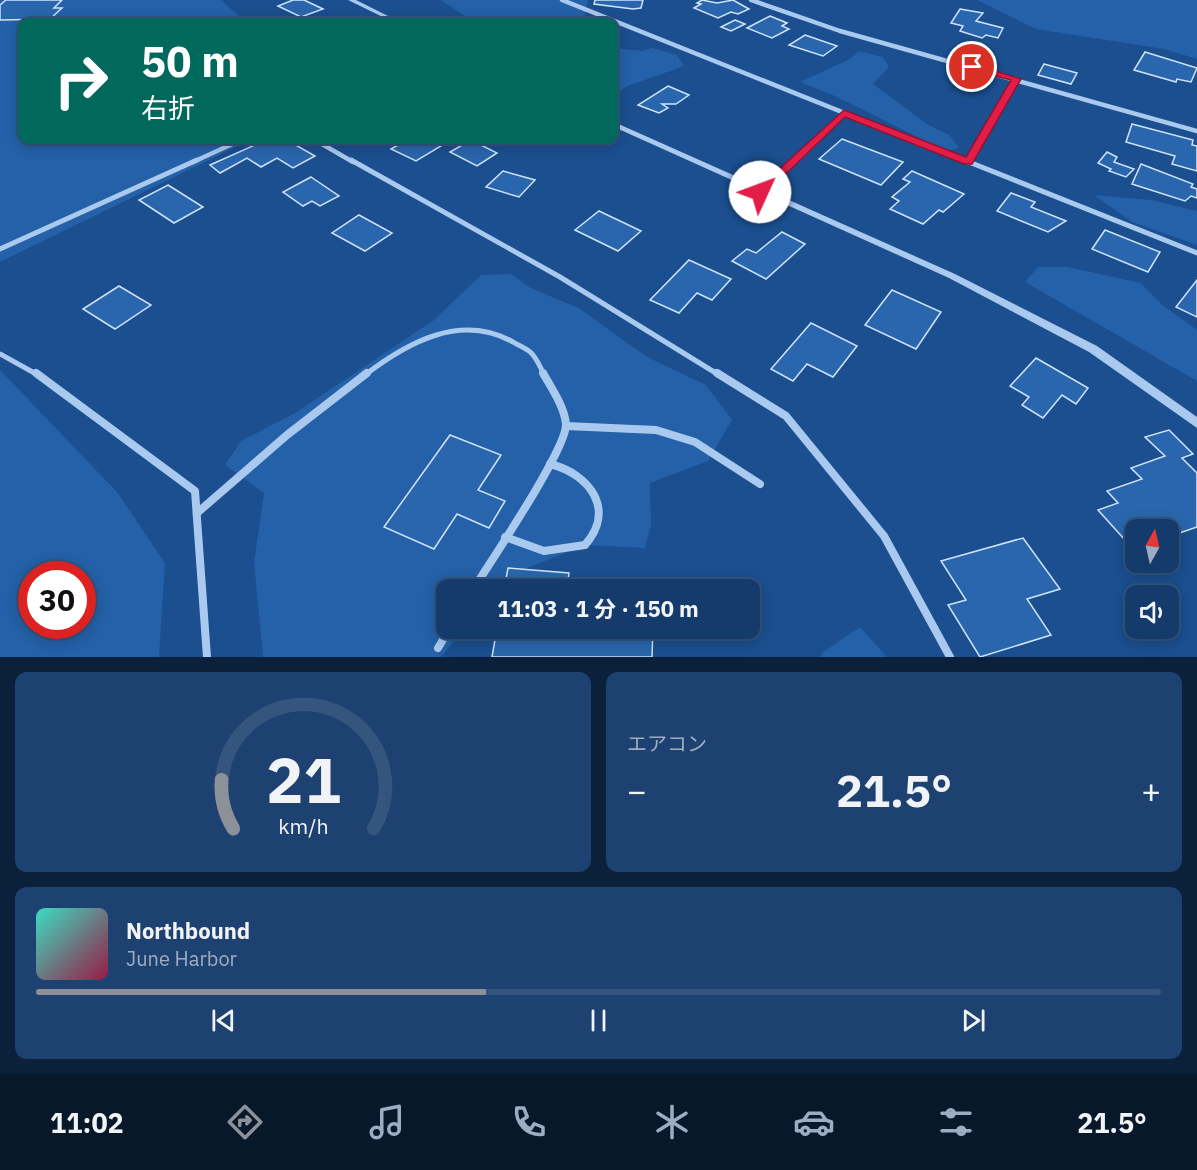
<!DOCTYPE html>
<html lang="ja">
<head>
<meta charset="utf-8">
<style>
	:root { --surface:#143b6b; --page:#1d4271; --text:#f1f3f6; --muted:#9dadc1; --line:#33557e; --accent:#8c9099 }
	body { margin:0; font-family:"IBM Plex Sans","Noto Sans JP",sans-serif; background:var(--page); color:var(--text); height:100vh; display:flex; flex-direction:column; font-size:22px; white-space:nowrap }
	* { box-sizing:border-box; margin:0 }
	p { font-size:20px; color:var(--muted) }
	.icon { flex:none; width:33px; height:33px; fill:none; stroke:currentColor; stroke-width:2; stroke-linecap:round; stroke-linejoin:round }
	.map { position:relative; height:657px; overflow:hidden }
	.details { display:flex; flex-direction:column; gap:15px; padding:15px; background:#0b203b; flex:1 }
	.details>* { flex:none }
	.guide { position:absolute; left:18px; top:18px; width:600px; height:126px; border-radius:12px; box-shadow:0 3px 15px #0003,0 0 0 2px var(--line); background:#00695c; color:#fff; overflow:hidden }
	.needle { width:39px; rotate:8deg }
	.tools { position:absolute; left:1125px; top:519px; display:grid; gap:12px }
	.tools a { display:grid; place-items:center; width:54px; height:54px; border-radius:12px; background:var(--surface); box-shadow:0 3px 15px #0003,0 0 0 2px var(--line); font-size:30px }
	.speed { position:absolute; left:18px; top:561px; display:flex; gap:12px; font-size:30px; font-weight:700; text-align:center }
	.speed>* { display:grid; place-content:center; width:78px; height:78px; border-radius:50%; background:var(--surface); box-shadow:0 3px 15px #0003,0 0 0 2px var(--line); line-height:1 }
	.speed .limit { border:9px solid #d22; background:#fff; color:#111 }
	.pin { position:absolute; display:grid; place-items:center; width:51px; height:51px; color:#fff; margin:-26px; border:3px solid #fff; border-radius:50%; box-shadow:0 2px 6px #0007 }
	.me { position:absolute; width:66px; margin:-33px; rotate:47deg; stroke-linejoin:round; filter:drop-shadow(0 0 4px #0008) }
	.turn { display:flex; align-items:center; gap:21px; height:126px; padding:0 24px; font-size:27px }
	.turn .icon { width:78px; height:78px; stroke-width:2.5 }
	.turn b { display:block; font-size:42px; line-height:51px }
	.big { font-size:45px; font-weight:700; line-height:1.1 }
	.details .card { flex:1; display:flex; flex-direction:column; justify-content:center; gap:9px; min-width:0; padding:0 21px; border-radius:12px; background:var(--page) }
	.details .dial { align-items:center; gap:0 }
	.dial svg { height:156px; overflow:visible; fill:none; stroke:var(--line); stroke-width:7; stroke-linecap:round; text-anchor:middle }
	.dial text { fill:var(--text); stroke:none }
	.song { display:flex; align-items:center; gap:18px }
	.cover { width:72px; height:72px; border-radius:9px; background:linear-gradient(135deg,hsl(170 70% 55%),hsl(340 70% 35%)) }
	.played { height:6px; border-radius:3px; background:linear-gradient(90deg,var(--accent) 40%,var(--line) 40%) }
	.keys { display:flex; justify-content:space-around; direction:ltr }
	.heat { display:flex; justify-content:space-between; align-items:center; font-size:33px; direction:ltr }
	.details .tiles { flex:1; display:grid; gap:15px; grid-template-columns:1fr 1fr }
	.card:last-child { grid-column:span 2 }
	.trip { position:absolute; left:436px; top:579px; width:324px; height:60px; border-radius:12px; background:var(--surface); box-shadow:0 3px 15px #0003,0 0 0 2px var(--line); font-weight:700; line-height:60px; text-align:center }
	.tab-bar { display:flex; height:96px; justify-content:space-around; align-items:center; background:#08182b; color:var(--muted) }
	.tab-bar .icon { width:42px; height:42px }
	.tab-bar .active { color:var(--accent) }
	.tab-bar b { font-size:27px; color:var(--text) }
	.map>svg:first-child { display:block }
	.green { fill:#2461a8; fill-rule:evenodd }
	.building { fill:#2a66ad; stroke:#cfe3fa; stroke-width:1.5 }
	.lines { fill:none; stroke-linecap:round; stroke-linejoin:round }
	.minor-far2 { stroke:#a9c9ee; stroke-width:4.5 }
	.minor-far1 { stroke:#a9c9ee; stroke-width:5 }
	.minor { stroke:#a9c9ee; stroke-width:8 }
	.tertiary { fill:#a9c9ee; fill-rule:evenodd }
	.route { fill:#e11d48; stroke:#92132f; stroke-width:1.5 }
</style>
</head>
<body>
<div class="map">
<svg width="1197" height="657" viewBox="0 0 1197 657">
	<rect width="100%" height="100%" fill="#1b4f8f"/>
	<g class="green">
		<path d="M0 0H221L246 22H22V140H250L0 262Z"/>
		<path d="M441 0H588L585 15 591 22H474Z"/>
		<path d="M977 0H1197V59L1164 49 1036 29Z"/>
		<path d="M614 48 642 51 652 48 677 55 684 66 628 86 614 94Z"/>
		<path d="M859 51 883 57 889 67 873 84 927 124 949 135 959 148 946 151 837 97 800 82 850 59Z"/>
		<path d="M1094 195 1151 200 1197 211V245L1132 222Z"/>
		<path d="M1038 267H1068L1141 283 1161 304 1197 330V381L1025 282Z"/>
		<path d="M511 274 529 287 580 309 647 357 706 385 732 420 708 461 650 483 651 525 645 548 585 545 507 576 496 589 447 590V628L464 629 441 657H263L254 563 264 493 225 465 241 441 295 413 434 320 481 275Z"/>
		<path d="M0 370 117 492 165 563 159 657H0ZM32 574H82V626H32Z"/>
		<path d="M860 627 887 657H821L822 653Z"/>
	</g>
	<g class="building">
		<path d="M6 0H62L54 8H62L50 19 0 20V5Z"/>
		<path d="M293 0H304L323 9 301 17 278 6Z"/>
		<path d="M595 0H643L641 8 633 9 594 4Z"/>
		<path d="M702 0 717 3 733 0 749 9 738 14 731 12 718 18 694 8 701 4 697 3Z"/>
		<path d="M960 9 983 13 976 21 1003 28 998 38 986 35 982 38 960 31 963 26 951 23Z"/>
		<path d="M770 16 787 23 782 26 789 29 772 38 747 28Z"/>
		<path d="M735 20 745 24 731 31 721 27Z"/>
		<path d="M805 35 837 46 823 56 789 45Z"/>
		<path d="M1145 52 1197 68 1191 82 1177 79 1176 82 1134 70Z"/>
		<path d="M1044 64 1077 73 1071 84 1038 75Z"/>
		<path d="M668 86 689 95 676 104H662L668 108 659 113 638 105Z"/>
		<path d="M1132 124 1193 140 1192 145 1197 146V171L1172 164 1175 156 1126 142Z"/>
		<path d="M842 139 903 162 881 185 819 159Z"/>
		<path d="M266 140H287L315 156 293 168 277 158 261 167 247 158 220 173 210 165Z"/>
		<path d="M407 140H451L416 161 391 149Z"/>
		<path d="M471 140 497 153 477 166 450 152Z"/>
		<path d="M1107 152 1117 157 1114 162 1134 169 1126 177 1109 171 1111 169 1098 163Z"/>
		<path d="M1141 164 1193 184 1191 187 1197 189V198L1191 196 1185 201 1132 184Z"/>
		<path d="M503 171 535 180 519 197 486 187Z"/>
		<path d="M912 171 964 194 943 212 939 210 923 224 890 209 899 201 892 197 910 182 903 179Z"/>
		<path d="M311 177 339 196 320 206 312 201 303 206 283 192Z"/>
		<path d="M168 185 203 207 174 223 139 200Z"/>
		<path d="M1011 193 1035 202 1031 207 1066 221 1048 232 997 211Z"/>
		<path d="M599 211 641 231 618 251 575 230Z"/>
		<path d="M359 215 392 233 365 251 332 233Z"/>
		<path d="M1105 230 1160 252 1148 272 1092 249Z"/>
		<path d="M782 232 805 244 766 279 732 261 747 249 756 253Z"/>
		<path d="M689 260 731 279 712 300 697 293 679 313 650 300Z"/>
		<path d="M1197 280V317L1176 307Z"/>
		<path d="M119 286 151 305 115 329 83 309Z"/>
		<path d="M892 290 941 312 916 349 865 325Z"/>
		<path d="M811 323 857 346 833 377 807 364 793 381 771 369Z"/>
		<path d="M1036 358 1088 388 1076 404 1062 395 1043 418 1022 405 1029 397 1010 386Z"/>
		<path d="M1169 430 1193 454 1182 458 1197 473V527L1168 537V530H1136L1134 550 1098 510 1118 503 1107 491 1142 479 1131 468 1165 456 1145 437Z"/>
		<path d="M450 435 501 455 478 490 505 501 489 528 457 514 434 549 384 527Z"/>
		<path d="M1023 538 1060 589 1027 599 1051 635 980 657 948 605 966 600 941 561Z"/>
		<path d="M508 568 569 573 567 587 600 590H504Z"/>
		<path d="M623 580 655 582V590H622Z"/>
		<path d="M497 628H653L652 657H492Z"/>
	</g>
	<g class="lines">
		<g class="minor-far2">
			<path d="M562 0 967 162"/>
			<path d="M751 0 840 31 1197 131"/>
			<path d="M315 140 353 162"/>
			<path d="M193 162 241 140"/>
			<path d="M792 162 844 113"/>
			<path d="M968 162 1016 79"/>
		</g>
		<g class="minor-far1">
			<path d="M351 160 560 277 719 375"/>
			<path d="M964 160 1197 253"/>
			<path d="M968 162 969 160"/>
			<path d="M760 192 794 160"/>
			<path d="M0 249 197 160"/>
			<path d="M0 354 38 375"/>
			<path d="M365 375C408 342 461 313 513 342 519 346 529 349 533 355 537 360 541 368 544 375"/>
		</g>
		<g class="minor">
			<path d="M36 373 195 491 207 657"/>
			<path d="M717 373 786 416 884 536 950 657"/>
			<path d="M566 426 656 430 695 442 760 484"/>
			<path d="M197 513 287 435 367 373"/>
			<path d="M505 537 544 551 585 545C616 510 590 474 550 464"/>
			<path d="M473 590C490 562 567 449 566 424 564 406 552 389 543 373"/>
			<path d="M438 648 450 628"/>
		</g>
		<g class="tertiary">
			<path d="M348 0H356L400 22H393Z"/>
			<path d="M614 122 955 274 1097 346 1197 417V428L1089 352 949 278 614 127Z"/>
		</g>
	</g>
	<path class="route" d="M972 64 1021 79 972 164H964L845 117 764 195 754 192 844 110 966 157 1011 80 968 69V65Z"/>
</svg>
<div class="tools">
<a><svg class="needle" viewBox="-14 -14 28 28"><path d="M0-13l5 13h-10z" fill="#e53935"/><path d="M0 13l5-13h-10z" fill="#9dadc1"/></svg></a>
<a><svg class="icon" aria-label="sound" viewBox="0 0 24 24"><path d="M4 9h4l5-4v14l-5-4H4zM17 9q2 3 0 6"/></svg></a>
</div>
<div class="speed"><div class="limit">30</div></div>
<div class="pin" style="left:972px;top:67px;background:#d93025"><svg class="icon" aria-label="arrive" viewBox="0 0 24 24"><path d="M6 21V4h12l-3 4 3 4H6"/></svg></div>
<svg class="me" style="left:760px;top:192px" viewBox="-20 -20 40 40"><circle r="19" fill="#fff"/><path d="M0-13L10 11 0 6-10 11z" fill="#e11d48"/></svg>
<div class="trip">11:03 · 1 分 · 150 m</div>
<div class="guide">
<div class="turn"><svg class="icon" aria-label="right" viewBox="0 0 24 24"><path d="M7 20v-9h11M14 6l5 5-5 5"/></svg><div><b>50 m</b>右折</div></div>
</div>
</div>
<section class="details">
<div class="tiles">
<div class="card dial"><svg viewBox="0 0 100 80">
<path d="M14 69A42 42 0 1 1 86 69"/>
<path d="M14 69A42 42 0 0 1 8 44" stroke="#8c9099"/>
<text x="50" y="56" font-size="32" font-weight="700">21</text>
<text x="50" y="72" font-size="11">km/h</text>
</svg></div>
<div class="card"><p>エアコン</p>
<div class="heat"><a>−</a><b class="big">21.5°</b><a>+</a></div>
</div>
<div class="card">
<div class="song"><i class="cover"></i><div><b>Northbound</b><p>June Harbor</p></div></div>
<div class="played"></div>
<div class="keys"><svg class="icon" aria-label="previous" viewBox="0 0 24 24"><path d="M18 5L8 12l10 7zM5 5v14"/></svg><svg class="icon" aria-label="pause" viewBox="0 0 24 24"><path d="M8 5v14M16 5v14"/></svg><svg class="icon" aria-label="next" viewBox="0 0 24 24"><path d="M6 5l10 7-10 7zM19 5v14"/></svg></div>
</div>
</div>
</section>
<nav class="tab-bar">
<b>11:02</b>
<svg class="icon active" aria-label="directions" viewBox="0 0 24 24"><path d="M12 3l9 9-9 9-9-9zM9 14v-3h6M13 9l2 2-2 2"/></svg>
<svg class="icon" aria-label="music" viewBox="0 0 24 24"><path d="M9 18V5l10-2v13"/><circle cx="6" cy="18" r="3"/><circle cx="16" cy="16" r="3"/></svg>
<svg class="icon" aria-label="phone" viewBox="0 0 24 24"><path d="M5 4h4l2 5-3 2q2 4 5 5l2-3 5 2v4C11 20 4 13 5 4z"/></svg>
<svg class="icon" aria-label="climate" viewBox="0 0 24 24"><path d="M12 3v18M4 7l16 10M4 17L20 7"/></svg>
<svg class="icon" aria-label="car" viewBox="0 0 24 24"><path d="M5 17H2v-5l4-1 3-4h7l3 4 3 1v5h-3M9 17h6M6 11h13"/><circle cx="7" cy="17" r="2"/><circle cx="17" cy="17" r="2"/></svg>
<svg class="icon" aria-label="filters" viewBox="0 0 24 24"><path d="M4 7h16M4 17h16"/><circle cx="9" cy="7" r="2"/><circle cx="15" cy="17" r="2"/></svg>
<b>21.5°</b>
</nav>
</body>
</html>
